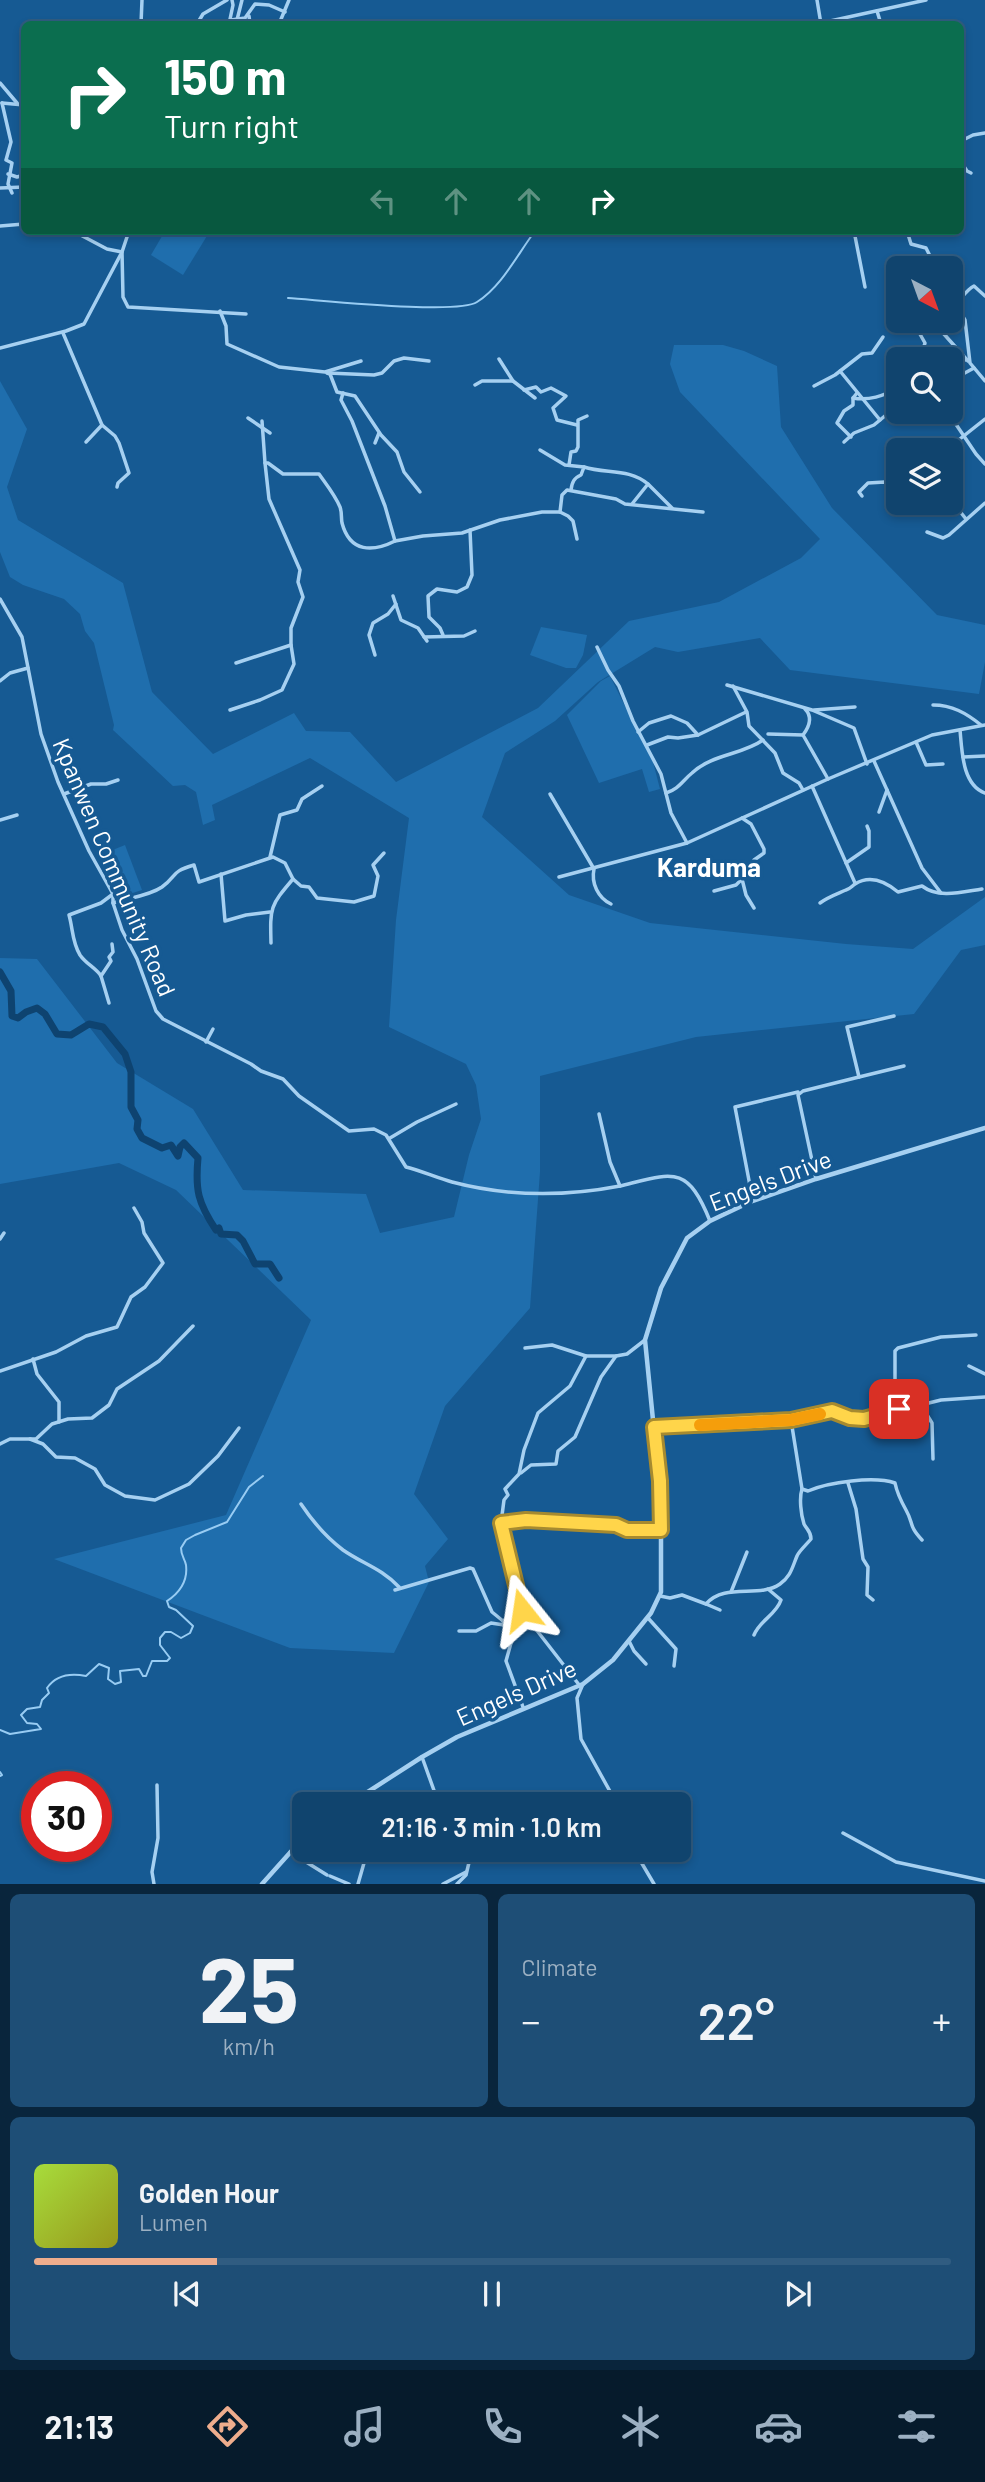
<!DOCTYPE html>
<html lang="en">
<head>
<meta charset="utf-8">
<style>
	:root { --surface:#10446e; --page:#1e4e76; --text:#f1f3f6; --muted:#9cb0c2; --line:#305c81; --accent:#eead8d }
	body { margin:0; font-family:Barlow,sans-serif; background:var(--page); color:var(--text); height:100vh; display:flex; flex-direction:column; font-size:26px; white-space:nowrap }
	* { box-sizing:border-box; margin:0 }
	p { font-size:23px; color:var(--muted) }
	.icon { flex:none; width:38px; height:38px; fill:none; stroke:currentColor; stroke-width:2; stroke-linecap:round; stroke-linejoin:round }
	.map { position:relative; height:1884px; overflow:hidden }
	.details { display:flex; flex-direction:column; gap:10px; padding:10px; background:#09253c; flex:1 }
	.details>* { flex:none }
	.hud { position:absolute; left:21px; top:21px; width:943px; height:214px; border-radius:10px; box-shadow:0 4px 10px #0003,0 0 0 2px var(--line); background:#0b6e4f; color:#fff; overflow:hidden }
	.needle { width:46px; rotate:139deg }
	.fabs { position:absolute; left:886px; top:256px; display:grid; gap:14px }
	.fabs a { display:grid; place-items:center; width:77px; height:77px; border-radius:10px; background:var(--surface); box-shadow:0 4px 10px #0003,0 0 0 2px var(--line); font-size:35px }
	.speed { position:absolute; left:21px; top:1771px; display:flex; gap:14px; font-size:35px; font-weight:700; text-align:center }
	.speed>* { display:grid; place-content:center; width:91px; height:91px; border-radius:50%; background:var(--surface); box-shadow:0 4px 10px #0003,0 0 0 2px var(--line); line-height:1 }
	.speed .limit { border:10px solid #d22; background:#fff; color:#111 }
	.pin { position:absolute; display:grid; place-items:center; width:60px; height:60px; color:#fff; margin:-30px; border-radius:14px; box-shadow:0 4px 10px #0006 }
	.me { position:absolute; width:77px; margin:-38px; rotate:345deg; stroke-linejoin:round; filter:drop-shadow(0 0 5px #0008) }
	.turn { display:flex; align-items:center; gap:24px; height:147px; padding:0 28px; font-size:32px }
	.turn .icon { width:91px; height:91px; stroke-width:2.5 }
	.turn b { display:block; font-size:49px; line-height:60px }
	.lanes { display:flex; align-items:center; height:66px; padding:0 28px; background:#0003; justify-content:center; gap:35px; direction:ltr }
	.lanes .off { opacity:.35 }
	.big { font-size:52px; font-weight:600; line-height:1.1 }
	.details .tile { flex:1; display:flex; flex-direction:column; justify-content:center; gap:10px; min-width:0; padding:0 24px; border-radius:10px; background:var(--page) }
	.details .dial { align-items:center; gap:0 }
	.dial b { font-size:91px; line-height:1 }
	.song { display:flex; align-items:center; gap:21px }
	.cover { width:84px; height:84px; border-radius:10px; background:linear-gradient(135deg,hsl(80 70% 55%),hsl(60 70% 35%)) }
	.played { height:7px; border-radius:4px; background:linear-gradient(90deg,var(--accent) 20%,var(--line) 20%) }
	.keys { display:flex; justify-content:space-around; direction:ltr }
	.heat { display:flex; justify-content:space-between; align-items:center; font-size:38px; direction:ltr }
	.details .tiles { flex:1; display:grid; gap:10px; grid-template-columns:1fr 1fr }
	.tile:last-child { grid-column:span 2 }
	.trip { position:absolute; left:292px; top:1792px; width:399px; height:70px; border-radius:10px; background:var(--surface); box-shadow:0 4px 10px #0003,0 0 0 2px var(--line); font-weight:600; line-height:70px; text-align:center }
	.menu { display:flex; height:112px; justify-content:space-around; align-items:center; background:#061b2c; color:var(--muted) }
	.menu .icon { width:49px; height:49px }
	.menu .active { color:var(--accent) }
	.menu b { font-size:32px; color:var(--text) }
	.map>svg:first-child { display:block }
	.green { fill:#1f6ead }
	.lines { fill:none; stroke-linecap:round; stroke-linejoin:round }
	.stream { stroke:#98ccf3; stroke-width:2 }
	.river { stroke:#0e4370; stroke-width:7 }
	.minor { stroke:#a6d0f1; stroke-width:3.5 }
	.tertiary { stroke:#a6d0f1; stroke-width:4.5 }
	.route-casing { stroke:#a68a30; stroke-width:18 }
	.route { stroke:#ffd54a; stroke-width:12 }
	.slow { stroke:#f59e0b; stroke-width:12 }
	.labels { text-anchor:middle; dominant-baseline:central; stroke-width:7; stroke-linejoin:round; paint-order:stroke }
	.street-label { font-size:24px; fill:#fff; stroke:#165a93 }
	.neighbourhood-label { font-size:26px; font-weight:bold; fill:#fff; stroke:#165a93 }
</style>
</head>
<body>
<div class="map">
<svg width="985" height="1884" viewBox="0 0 985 1884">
	<rect width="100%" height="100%" fill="#165a93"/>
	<g class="green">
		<path d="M165 231H210L183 275 151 255Z"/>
		<path d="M674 345H723L744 351 777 366 781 427 832 508 937 615 985 625V662L979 694 790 670 760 638 678 652 655 647 598 682 555 721 505 753 482 817 569 895 650 923 846 944 913 949 985 897V945L961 950 914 1014 696 1037 540 1076V1172L530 1308 445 1406 414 1494 448 1539 425 1566 429 1582 394 1653 290 1648 54 1559 226 1515 311 1320 176 1190 119 1163 0 1184V958L37 959 117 1063 193 1109 243 1190 366 1194 380 1233 454 1217 469 1155 481 1119 476 1085 466 1064 389 1027 396 920 409 818 310 758 212 805 215 820 203 825 196 792 185 785 173 786 113 730 114 725 94 643 85 631 80 614 64 599 23 585 10 577 0 552V381L27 429 7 487 18 520 123 583 152 692 213 754 294 713 306 731 350 732 396 782 538 708 629 621 719 602 801 558 820 539 680 392 670 364Z"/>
		<path d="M541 627 587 635 583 655 576 668H566L530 655Z"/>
		<path d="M610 676 653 762 660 789 649 792 642 769 599 783 567 715 601 681Z"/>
		<path d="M125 845 142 890 117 898 98 856Z"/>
	</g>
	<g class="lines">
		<g class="stream">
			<path d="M288 298C320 300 458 315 477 302 502 286 517 255 535 231"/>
			<path d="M0 1730 10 1734 41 1729 37 1724 27 1723 21 1715 27 1709 40 1707 42 1700 49 1693 47 1688C56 1675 71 1673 86 1676L99 1664 109 1668 108 1679 115 1684 121 1682 120 1671 139 1669 143 1676H146L152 1661H167L170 1658 160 1645V1638L165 1632H171L181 1638 190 1633 193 1626 176 1610 169 1607 167 1601C179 1593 188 1581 186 1565 185 1559 181 1556 181 1548L186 1540 195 1535 227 1522 249 1487 263 1476"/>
			<path d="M0 1772 2 1775 0 1776"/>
		</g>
		<path class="river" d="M0 972 11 991 12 1016 18 1018 26 1012 37 1008 45 1014 57 1034 71 1035 89 1024 103 1027 125 1054 131 1072V1107L138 1120 137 1129 142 1138 162 1148 171 1145 178 1156 180 1147 184 1143 198 1158C195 1190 198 1203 216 1230L219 1228 221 1234 237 1235 243 1241 255 1264H270L279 1278"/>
		<g class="minor">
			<path d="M817 0 821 24"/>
			<path d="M877 11 881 24"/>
			<path d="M249 16 250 24"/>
			<path d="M231 20 245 18 255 4 269 5 285 12"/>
			<path d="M237 20 242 0"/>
			<path d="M821 23 926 0"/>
			<path d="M141 24 142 0"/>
			<path d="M185 24H197L203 14 227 0"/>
			<path d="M229 24 233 5 232 0"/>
			<path d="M279 24 289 0"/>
			<path d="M0 83 17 103"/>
			<path d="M2 103 11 142 6 160 12 163 8 184 12 193"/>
			<path d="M2 103 24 105"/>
			<path d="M24 136V147"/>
			<path d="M961 141 973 135 985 133"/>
			<path d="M24 157V164"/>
			<path d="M961 162 967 171 971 173"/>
			<path d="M8 174 17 177 24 175"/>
			<path d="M0 188 24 187"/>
			<path d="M0 226 24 224"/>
			<path d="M129 231 122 252 123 297 128 307 246 314"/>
			<path d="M854 231 865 287"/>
			<path d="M907 231 911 244 926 248 930 256 941 268"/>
			<path d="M950 296 965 320 970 363 985 381"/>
			<path d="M950 309C960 303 964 291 974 286L985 296"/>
			<path d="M220 311 226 326 227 344 279 367 325 372 361 361"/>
			<path d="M912 320 925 343 920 359"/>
			<path d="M937 320 943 333 968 361"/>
			<path d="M63 333 102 425 115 436 119 443 129 473 118 483 117 487"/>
			<path d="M0 348 66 331 84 324 122 252 107 249 73 231"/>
			<path d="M899 356 901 359"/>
			<path d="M499 359 513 381 535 398"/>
			<path d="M932 359 942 352 965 360"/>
			<path d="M840 371 880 420 898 405"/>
			<path d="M327 373 330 374 337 392 355 396 381 435 397 452 404 472 420 492"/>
			<path d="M328 373 374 375 382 373 394 361 404 358 429 361"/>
			<path d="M950 381 974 368"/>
			<path d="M475 385 482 381H513"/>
			<path d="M814 386 835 375 862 354 872 353 883 337"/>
			<path d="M524 390 536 387 541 392 551 388 566 396 553 408 557 420 577 425"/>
			<path d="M343 393 341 400 352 421 385 506 395 541 423 536 462 533 500 520 542 512H560L568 516 573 521 577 539"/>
			<path d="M853 398C869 401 883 396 898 388"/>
			<path d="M947 411 976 454 985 464"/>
			<path d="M248 418 270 433"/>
			<path d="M262 421 265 463H268L283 474H319C326 484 335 495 340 507 342 512 341 518 342 523 350 553 373 552 395 541"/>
			<path d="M851 437 837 423 844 411 853 405V398L857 393"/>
			<path d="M86 442 102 425"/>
			<path d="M844 442 854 433 874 425 880 420"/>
			<path d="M375 443 379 433"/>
			<path d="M540 450 565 465 584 467 581 475C574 478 572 482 571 490"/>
			<path d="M946 450 985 419"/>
			<path d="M569 465 571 452 576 451 578 447V420L587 416"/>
			<path d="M584 467C606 474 629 468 648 484"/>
			<path d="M862 496 859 492 868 483 885 482 898 488"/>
			<path d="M950 499 966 519"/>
			<path d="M632 504 648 484 672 508"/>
			<path d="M560 512 562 495 567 490 616 499 625 504 703 512"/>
			<path d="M927 532 943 538 949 535 985 503"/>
			<path d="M393 596 401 620 418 628 427 641"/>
			<path d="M0 599 22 637 41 734 58 782 89 851 113 894V903L122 930 137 959 156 1011 163 1019 251 1064 261 1071 283 1079 299 1096 349 1131 374 1129 386 1135 406 1167C422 1171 437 1178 452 1182 509 1197 563 1197 620 1186"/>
			<path d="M443 635 440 628 429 617 428 596 437 589 457 592 467 587 472 575 470 530"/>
			<path d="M424 637 464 636 475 631"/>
			<path d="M597 647 608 670 619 686 633 721 661 774 671 813 687 843"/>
			<path d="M375 655 369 635 373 623 388 614 396 604"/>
			<path d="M236 663 291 645"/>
			<path d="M0 681 10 673 28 668"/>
			<path d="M727 685 812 710 854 728 867 764"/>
			<path d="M733 686 747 712 749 726 775 753 783 773 799 783 803 790"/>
			<path d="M933 705C952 705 966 713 981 725"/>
			<path d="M230 710 260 700 282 690 294 664 291 645V628L303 597 298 582 300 570 269 499 265 463"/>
			<path d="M814 710 855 707"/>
			<path d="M960 730C962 750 962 785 985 793"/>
			<path d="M638 732 649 723 671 716 687 723 698 735"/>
			<path d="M768 734 803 735 828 779"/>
			<path d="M803 735C809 727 813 717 805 709"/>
			<path d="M916 742 926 765 943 764"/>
			<path d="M647 745 668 737 678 738 698 735 746 712"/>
			<path d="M963 757 985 756"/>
			<path d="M874 761 922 868 941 893"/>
			<path d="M812 786 855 883"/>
			<path d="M666 793C679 789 682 781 692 773 712 754 742 755 763 740"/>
			<path d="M64 794 91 784H106L118 780"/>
			<path d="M550 794 594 869C591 883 598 898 611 904"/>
			<path d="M879 812 887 790"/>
			<path d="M742 818 751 824 764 849V853L754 860 752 869 742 879 746 895 754 908"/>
			<path d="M0 820 17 815"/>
			<path d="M270 857 280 815 297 810 302 799 322 786"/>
			<path d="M846 863 869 847V831L867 826"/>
			<path d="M221 874 225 921 246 915 270 912"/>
			<path d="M559 877 687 843 828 779 932 735 985 725"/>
			<path d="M293 879 301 886 309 887 317 898 354 902 374 896 378 876 373 865 384 853"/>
			<path d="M714 891 736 885 742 879"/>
			<path d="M113 903C128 898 149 896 162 887 178 875 170 872 194 865L199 882 273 857 285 863 293 879C270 906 270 907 271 943"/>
			<path d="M820 903C828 897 837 894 846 890 850 889 852 886 855 884 871 874 886 882 898 892L922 886C939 899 962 892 982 889"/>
			<path d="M101 976C96 968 86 964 80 955 72 942 73 929 69 915L101 903 113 894"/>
			<path d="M109 1003 101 976 111 961 109 957 113 952 112 944"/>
			<path d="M206 1042 213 1029"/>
			<path d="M859 1077 904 1066"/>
			<path d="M599 1114 610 1162 620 1186C673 1173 687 1164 710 1221"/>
			<path d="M390 1138 417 1122 456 1104"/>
			<path d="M816 1179 798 1095 803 1091 859 1077 847 1027 894 1016"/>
			<path d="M750 1202 751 1191 735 1107 798 1092"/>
			<path d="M0 1239 4 1233"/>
			<path d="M525 1348 552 1345 586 1356H616L627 1354 645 1340"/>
			<path d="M33 1359 37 1374 59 1402V1422"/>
			<path d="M969 1366 985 1374"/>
			<path d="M0 1371 56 1352 86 1336 117 1327 131 1297 145 1287 163 1263 144 1233 142 1222 134 1208"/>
			<path d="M921 1405 932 1423 933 1459"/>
			<path d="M899 1409 901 1403 895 1388V1351L898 1348 941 1337 976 1335"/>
			<path d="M791 1420 802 1489 808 1491C829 1482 874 1476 895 1483 897 1493 901 1501 906 1510 914 1524 908 1525 922 1540"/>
			<path d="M654 1427 791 1420 833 1411 850 1418 864 1419 941 1400 985 1397"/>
			<path d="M30 1439 43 1444 56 1457 75 1458 95 1469 105 1485 125 1496 155 1500 189 1484 218 1456 239 1428"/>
			<path d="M0 1444 10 1439H36L52 1424 68 1419 92 1418 109 1405 117 1389 159 1361 193 1326"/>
			<path d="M521 1473 531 1465 556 1464 558 1451 575 1437 601 1377 616 1356"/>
			<path d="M848 1483 856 1509 863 1559 868 1567 867 1595 873 1600"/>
			<path d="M301 1504C313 1522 326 1537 343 1550 363 1564 381 1568 399 1587"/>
			<path d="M501 1523 526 1520 616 1525 627 1530H661"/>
			<path d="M395 1590 470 1568 473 1569 492 1612 503 1621 511 1643"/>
			<path d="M731 1592 747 1552"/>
			<path d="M660 1596 670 1598 682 1595 706 1604C725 1582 759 1599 780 1584 791 1576 792 1568 797 1556 799 1551 807 1544 811 1539 811 1531 807 1530 804 1524 801 1515 799 1498 802 1489"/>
			<path d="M706 1604 720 1610"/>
			<path d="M648 1618 676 1649 674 1666"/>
			<path d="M503 1621 521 1610 524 1620 511 1643 506 1661 523 1707"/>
			<path d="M459 1631H476L491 1623 504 1625"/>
			<path d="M754 1635C760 1620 776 1615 781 1600L768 1589"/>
			<path d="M629 1641 634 1651 646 1664"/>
			<path d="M583 1684 577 1698 581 1739 617 1804"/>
			<path d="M580 1686 521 1610 501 1523 504 1500 508 1495 505 1489 519 1474 524 1450 538 1413 570 1386 586 1356"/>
			<path d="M422 1757 436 1796 446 1804"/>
			<path d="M843 1833 896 1862 985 1881"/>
			<path d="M634 1850 654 1884"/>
			<path d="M290 1852 327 1875"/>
			<path d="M330 1876 349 1884"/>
			<path d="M154 1884 152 1872 158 1838 157 1785"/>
			<path d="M358 1884 366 1856 371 1850"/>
			<path d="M443 1884 466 1872"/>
			<path d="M457 1884 466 1875 472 1850"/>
		</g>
		<g class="tertiary">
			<path d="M349 1804 422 1757 457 1737 583 1684 613 1660 651 1613 661 1592V1500L645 1340 661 1288 687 1238 710 1221 750 1202 816 1179 985 1128"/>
			<path d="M262 1884 304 1837"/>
		</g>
	</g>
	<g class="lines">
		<defs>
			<path id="route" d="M522 1610 501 1523 526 1520 616 1525 627 1530H661L660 1481 654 1427 791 1420 832 1411 850 1418 864 1419 899 1409"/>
		</defs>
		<use href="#route" class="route-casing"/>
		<use href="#route" class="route"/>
		<path class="slow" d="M700 1425 791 1420 820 1414"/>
	</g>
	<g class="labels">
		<g class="street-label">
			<text transform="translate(115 867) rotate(67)">Kpanwen Community Road</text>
			<text transform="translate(770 1180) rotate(-21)">Engels Drive</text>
			<text transform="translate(516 1692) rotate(-24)">Engels Drive</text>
		</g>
		<g class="neighbourhood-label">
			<text x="709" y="866">Karduma</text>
		</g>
	</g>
</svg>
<div class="fabs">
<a><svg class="needle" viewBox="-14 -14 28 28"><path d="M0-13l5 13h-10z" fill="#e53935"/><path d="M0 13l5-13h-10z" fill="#9cb0c2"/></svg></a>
<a><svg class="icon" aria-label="search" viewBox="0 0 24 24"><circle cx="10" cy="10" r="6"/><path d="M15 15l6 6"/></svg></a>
<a><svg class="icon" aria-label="layers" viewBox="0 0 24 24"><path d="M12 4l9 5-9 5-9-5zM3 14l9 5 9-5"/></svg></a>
</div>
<div class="speed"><div class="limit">30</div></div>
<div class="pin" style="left:899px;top:1409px;background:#d93025"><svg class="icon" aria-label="arrive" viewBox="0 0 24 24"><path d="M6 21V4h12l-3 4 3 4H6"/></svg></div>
<svg class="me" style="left:522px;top:1610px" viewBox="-20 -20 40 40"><path d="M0-17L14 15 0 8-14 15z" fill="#ffd54a" stroke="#fff" stroke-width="4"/></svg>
<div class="trip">21:16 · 3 min · 1.0 km</div>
<div class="hud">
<div class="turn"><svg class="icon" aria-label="right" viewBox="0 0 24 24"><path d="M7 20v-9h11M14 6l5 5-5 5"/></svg><div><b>150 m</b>Turn right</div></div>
<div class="lanes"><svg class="icon off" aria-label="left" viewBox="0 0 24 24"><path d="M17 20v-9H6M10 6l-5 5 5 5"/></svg><svg class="icon off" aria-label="ahead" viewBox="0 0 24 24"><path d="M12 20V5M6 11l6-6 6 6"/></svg><svg class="icon off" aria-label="ahead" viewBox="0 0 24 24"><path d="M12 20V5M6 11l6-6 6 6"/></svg><svg class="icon" aria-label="right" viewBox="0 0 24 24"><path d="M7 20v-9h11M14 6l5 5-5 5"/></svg></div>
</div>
</div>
<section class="details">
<div class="tiles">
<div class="tile dial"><b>25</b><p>km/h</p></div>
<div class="tile"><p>Climate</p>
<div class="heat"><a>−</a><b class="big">22°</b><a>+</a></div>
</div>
<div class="tile">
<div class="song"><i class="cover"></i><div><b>Golden Hour</b><p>Lumen</p></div></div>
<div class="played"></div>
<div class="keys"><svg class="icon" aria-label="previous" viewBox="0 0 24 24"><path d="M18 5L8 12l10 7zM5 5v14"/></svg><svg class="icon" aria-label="pause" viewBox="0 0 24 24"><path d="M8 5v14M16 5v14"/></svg><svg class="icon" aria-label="next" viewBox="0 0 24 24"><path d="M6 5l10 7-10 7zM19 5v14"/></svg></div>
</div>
</div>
</section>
<nav class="menu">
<b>21:13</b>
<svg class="icon active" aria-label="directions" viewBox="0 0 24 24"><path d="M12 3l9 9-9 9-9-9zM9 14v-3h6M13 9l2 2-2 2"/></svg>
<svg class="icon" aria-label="music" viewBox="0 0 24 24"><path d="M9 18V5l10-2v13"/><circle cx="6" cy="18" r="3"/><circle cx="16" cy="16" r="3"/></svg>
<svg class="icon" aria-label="phone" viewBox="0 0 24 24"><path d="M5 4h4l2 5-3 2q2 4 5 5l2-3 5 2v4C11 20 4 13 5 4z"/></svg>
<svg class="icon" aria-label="climate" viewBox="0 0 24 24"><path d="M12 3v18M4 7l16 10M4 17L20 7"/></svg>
<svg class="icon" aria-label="car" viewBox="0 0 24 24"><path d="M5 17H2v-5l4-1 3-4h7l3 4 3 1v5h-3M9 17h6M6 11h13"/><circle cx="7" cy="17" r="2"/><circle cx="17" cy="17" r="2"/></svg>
<svg class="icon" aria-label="filters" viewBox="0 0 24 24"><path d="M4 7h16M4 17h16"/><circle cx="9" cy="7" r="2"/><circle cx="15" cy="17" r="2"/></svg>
</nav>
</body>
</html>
